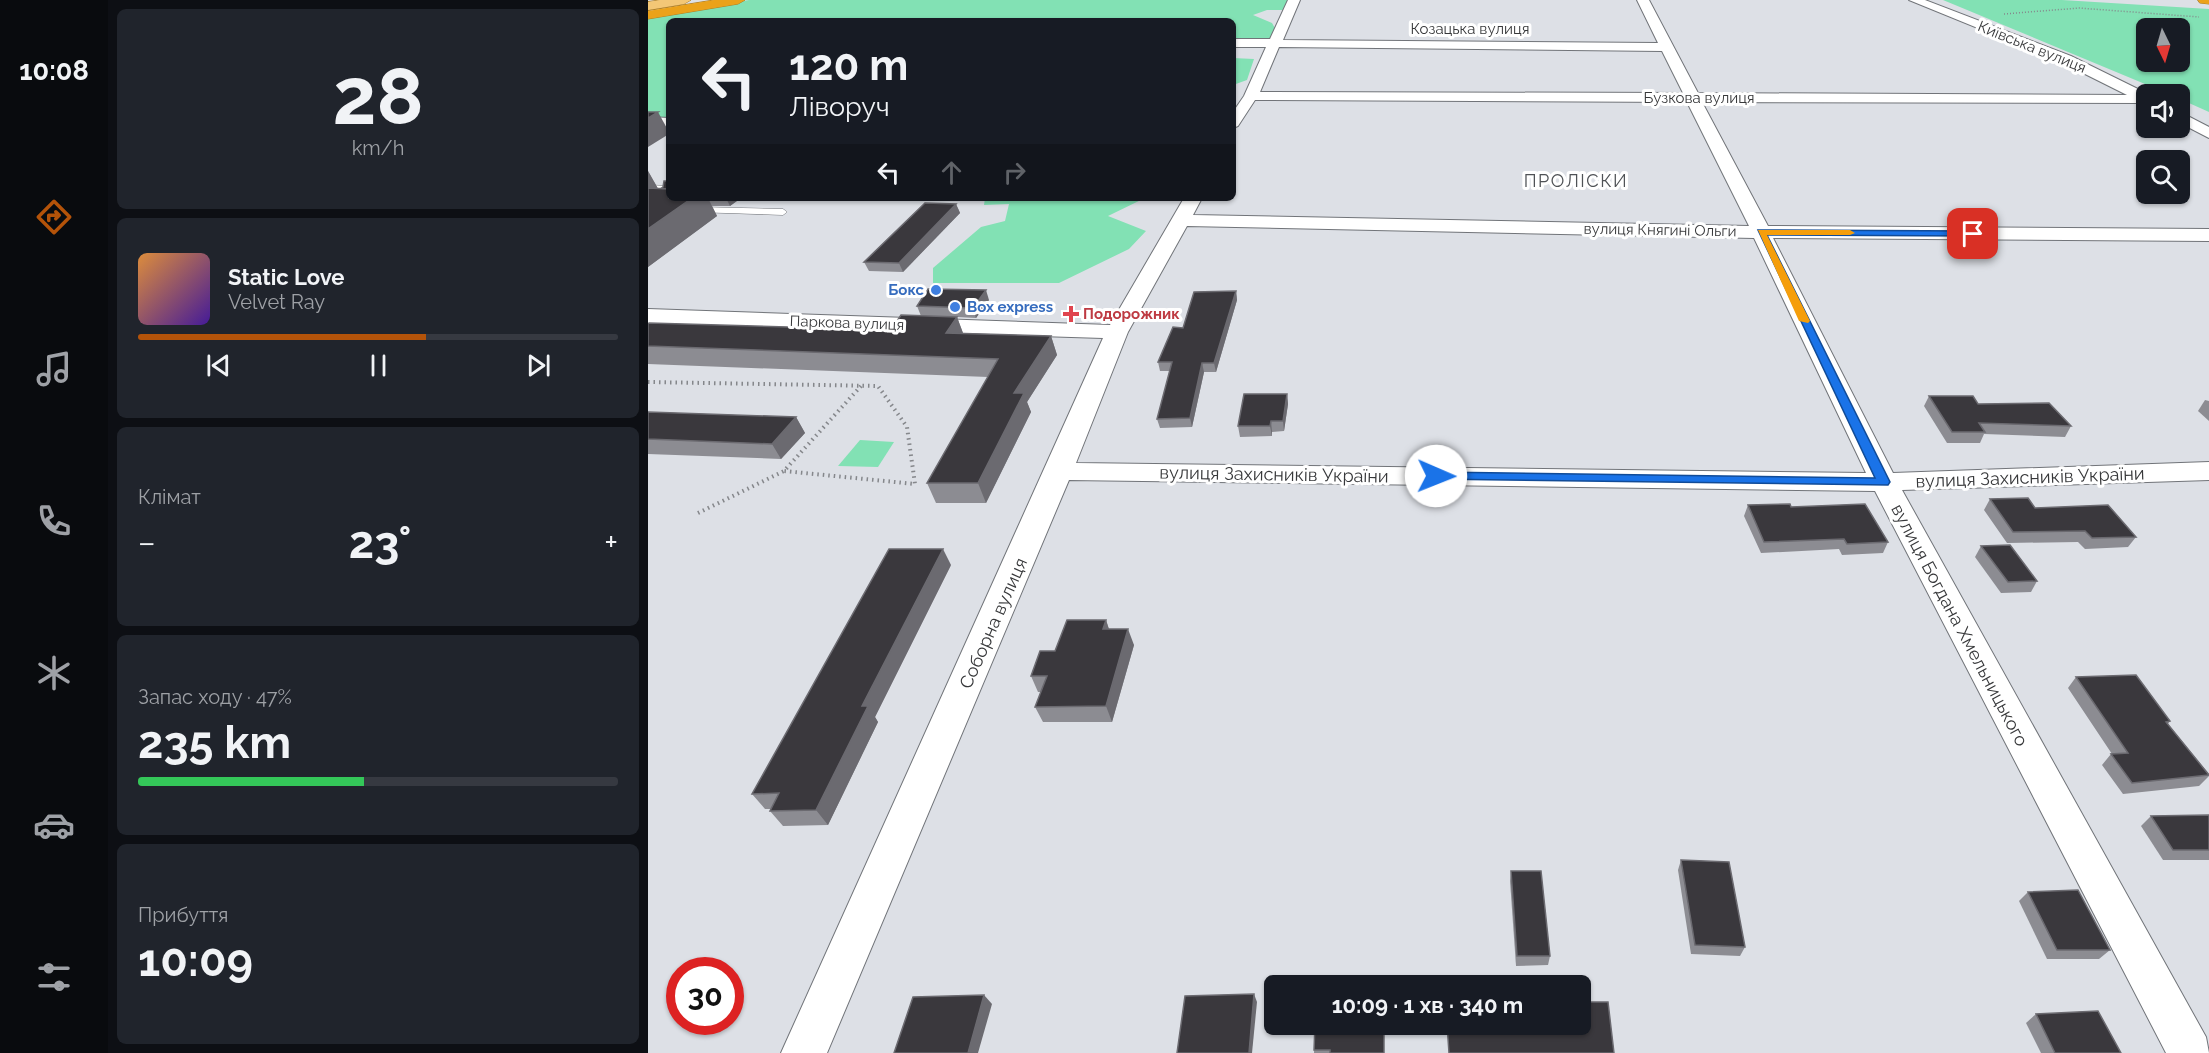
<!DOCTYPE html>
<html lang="uk">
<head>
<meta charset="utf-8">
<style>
	:root { --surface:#171b24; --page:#20242c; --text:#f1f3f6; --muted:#9ea1a6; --line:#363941; --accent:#b45309 }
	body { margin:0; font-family:Raleway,sans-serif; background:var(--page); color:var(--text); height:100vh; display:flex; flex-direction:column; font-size:22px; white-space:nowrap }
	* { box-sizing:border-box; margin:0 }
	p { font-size:20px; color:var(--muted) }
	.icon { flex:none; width:33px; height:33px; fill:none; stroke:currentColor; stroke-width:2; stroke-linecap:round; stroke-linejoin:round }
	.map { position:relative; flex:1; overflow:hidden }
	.panel { display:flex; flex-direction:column; gap:9px; padding:9px; background:#0d0f14; width:540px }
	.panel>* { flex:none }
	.guide { position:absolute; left:18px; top:18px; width:570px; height:183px; border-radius:9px; box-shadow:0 2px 4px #0004; background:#171b24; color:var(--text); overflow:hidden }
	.needle { width:39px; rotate:175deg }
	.buttons { position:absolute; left:1488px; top:18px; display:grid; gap:12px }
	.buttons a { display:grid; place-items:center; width:54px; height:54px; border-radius:9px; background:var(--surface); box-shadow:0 2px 4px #0004; font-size:30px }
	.speed { position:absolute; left:18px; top:957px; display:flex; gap:12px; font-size:30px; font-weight:700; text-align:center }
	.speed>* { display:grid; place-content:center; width:78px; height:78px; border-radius:50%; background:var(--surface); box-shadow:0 2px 4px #0004; line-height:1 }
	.speed .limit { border:9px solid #d22; background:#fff; color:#111 }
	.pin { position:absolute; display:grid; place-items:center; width:51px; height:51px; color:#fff; margin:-26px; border-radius:12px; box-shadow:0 3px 9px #0006 }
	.me { position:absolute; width:66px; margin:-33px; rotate:91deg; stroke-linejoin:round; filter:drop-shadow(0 0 4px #0008) }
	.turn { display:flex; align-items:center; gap:21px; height:126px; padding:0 24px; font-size:27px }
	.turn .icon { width:78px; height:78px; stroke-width:2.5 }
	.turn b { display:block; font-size:42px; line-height:51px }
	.lanes { display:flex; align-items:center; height:57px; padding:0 24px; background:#0003; justify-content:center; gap:30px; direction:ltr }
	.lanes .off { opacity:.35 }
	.big { font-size:45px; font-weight:700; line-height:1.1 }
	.panel .card { flex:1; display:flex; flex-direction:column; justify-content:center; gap:9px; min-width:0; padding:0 21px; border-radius:9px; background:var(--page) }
	.panel .dial { align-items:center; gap:0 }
	.dial b { font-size:78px; line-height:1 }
	.song { display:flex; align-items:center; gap:18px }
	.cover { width:72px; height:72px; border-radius:9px; background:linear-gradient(135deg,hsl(30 70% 55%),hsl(260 70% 35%)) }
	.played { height:6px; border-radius:3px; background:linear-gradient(90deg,var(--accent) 60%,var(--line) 60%) }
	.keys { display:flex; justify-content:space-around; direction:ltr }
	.heat { display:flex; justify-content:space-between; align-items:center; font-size:33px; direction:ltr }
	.charge { height:9px; border-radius:4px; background:linear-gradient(90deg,#34c759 47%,var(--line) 0) }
	.trip { position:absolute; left:616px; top:975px; width:327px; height:60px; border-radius:9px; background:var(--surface); box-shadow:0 2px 4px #0004; font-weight:700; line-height:60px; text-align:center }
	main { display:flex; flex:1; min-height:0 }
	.menu { display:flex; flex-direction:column; width:108px; justify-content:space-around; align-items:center; background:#090b0e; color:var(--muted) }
	.menu .icon { width:42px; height:42px }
	.menu .current { color:var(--accent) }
	.menu b { font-size:27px; color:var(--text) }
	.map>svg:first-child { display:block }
	.green { fill:#82e1b4; fill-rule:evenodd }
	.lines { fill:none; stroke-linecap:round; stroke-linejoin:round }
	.lane-casing { stroke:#717479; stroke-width:1 }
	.street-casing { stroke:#717479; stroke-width:2 }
	.primary-casing { stroke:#ac7d25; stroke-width:1 }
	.highway-casing { stroke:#ac7d25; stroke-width:1 }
	.path-far1 { stroke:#85878b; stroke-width:1.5; stroke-dasharray:1 2; stroke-linecap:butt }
	.path { stroke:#85878b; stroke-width:4; stroke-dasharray:1.5 4; stroke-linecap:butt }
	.lane { fill:#fff; fill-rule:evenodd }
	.street { fill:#fff; fill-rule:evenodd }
	.primary { fill:#f3c776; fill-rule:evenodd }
	.highway { fill:#eba21a; fill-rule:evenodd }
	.wall { fill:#8c8c92 }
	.shaded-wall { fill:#6b6a70 }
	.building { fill:#3a383d; stroke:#6b6a70; stroke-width:1.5 }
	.route { fill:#1a73e8; stroke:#114b97; stroke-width:1.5 }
	.slow { fill:#f59e0b }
	.shop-dot { fill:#3f7fe0; stroke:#fff; stroke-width:2 }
	.health-dot { fill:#e0444e; stroke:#fff; stroke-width:2 }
	.labels { text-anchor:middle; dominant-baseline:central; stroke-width:6; stroke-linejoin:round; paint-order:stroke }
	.far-street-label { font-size:15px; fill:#37383a; stroke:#fff }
	.far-shop-label { font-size:15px; font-weight:bold; fill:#366cbe; stroke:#fff; text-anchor:end }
	.far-health-label { font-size:15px; font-weight:bold; fill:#be3a42; stroke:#fff; text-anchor:start }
	.far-quarter-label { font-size:18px; letter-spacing:1.5px; fill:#4f5256; stroke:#fff }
	.street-label { font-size:18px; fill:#37383a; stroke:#fff }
</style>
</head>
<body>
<main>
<nav class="menu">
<b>10:08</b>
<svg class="icon current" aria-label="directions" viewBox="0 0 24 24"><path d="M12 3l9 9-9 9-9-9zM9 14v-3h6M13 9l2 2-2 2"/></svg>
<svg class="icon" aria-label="music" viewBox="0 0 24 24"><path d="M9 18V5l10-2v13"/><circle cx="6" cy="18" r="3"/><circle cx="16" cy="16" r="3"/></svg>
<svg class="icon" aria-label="phone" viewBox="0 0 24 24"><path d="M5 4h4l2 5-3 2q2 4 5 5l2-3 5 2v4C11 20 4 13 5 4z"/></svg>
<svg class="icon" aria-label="climate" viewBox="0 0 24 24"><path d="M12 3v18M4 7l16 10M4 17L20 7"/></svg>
<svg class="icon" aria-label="car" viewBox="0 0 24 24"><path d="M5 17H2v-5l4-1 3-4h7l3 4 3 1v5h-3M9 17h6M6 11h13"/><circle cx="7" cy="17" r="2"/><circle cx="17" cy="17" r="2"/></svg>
<svg class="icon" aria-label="filters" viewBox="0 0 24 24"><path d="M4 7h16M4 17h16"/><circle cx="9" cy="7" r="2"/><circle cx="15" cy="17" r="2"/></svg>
</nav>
<section class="panel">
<div class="card dial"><b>28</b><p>km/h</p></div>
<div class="card">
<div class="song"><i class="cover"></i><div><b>Static Love</b><p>Velvet Ray</p></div></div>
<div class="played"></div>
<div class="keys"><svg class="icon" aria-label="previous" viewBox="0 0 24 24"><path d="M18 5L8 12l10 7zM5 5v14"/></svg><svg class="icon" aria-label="pause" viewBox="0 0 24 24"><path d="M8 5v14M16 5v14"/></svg><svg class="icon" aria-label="next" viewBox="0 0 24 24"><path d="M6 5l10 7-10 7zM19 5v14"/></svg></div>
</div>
<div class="card"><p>Клімат</p>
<div class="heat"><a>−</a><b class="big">23°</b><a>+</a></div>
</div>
<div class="card"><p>Запас ходу · 47%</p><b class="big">235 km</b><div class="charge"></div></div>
<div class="card"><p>Прибуття</p><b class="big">10:09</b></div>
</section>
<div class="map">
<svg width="1561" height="1053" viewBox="0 0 1561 1053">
	<rect width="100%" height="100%" fill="#dde0e6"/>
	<g class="green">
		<path d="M101 0H641L636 10H619L605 15 624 23 628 30 620 40 585 41V21H21V117H0V17Z"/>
		<path d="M1295 0H1414L1561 9V112L1532 99V94H1521ZM1532 28V62H1498V28Z"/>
		<path d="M585 58 606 59 599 80 585 85Z"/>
		<path d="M337 198H497L460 216 498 231 481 249 411 283H285V268L333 227 357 221 361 204 336 205Z"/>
		<path d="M212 440 246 442 230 467 190 466Z"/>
	</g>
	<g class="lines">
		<defs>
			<g id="lane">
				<path d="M0 185 21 186V192L0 191Z"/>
				<path d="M50 207 135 209 139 212 135 215 47 212V208Z"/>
			</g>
			<g id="street">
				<path d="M640 0H652L635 40 1010 43 989 0H1001L1050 93 1479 95 1413 62 1261 0H1277L1423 56 1496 92 1498 103 1054 102 1120 226 1561 229V241L1125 238 1245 473 1561 462V480L1254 490 1558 1037 1561 1053H1518L1227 491 421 480 179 1053H133L455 338 0 323V309L462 325 536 198H554L545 215 1101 226 1039 102 607 100 590 126 585 128V112L596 96 618 47H585V39H622ZM631 47 1014 51 1035 93 612 92ZM539 226 1106 238 1218 473 428 463 480 332Z"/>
				<path d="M1532 112 1561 127V138L1532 123Z"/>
				<path d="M0 117 21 118V128L0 127Z"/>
			</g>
			<path id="primary" d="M12 0H43L36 4 0 10V2Z"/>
			<g id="highway">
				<path d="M66 0H97L90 4 0 19V11Z"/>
				<path d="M1550 0H1561V4L1552 3Z"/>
			</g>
		</defs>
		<use href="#lane" class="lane-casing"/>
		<use href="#street" class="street-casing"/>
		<use href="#primary" class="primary-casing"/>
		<use href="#highway" class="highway-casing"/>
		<path class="path-far1" d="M1356 14 1431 8 1551 17"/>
		<g class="path">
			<path d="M0 382 230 386 259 427 267 484 136 471"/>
			<path d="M50 513 136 471 213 386"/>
		</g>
		<use href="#lane" class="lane"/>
		<use href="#street" class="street"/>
		<use href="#primary" class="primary"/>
		<use href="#highway" class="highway"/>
	</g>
	<g class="wall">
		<path d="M0 171 10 189 21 198H93L82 206H64L69 216 0 267Z"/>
		<path d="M115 198H196L190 200 116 199Z"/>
		<path d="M308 204 312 213 255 272 221 271 216 262Z"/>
		<path d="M588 291 589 300 568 372H556L544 427 512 428 509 419 522 371H512L510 362 535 328Z"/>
		<path d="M341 300 328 318 309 317 315 333 403 336 409 355 379 402 383 412 338 503H288L279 483 340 377 0 364V324L243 330 273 316 269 306Z"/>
		<path d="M639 394 640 404 636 431 624 432V436L592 437 590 426Z"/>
		<path d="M1281 396 1330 404 1423 426 1417 437 1336 434 1332 443H1299L1276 406Z"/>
		<path d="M1557 400 1561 401V421L1550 411Z"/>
		<path d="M0 412 148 417 157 433 133 459 0 454Z"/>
		<path d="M1342 499 1387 508 1488 537 1480 547 1437 549 1430 542 1359 543 1336 510Z"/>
		<path d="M1100 505 1143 507 1240 542 1235 553 1194 555 1191 549 1113 553 1096 516Z"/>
		<path d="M1333 546 1389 581 1383 592 1353 593 1327 557Z"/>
		<path d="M303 565 227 717 230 722 180 825 135 826 122 811 123 809H117L104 794Z"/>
		<path d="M458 620 461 629 486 645 464 722H395L387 707 393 692H390L383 676 407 651Z"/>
		<path d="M1428 677 1522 721 1520 724 1561 774V776L1551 786 1475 794 1454 765 1463 754H1464L1420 688Z"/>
		<path d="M1561 815V860H1515L1493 826 1503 816Z"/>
		<path d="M1033 860 1097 947 1092 956 1043 954 1030 870Z"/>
		<path d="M863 871 902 956 900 965 868 966 862 881Z"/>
		<path d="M1380 892 1462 950 1451 959H1399L1371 901Z"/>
		<path d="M1388 1014 1473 1053H1393L1378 1023Z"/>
		<path d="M667 1024H736V1053H666Z"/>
	</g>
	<g class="shaded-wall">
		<path d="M10 112 21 132V134L0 147V118Z"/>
		<path d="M0 171 12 192 0 202Z"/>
		<path d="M44 198H60L69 216 0 267V229Z"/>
		<path d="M78 198H93L82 206Z"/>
		<path d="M308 204 312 213 255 272 251 263Z"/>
		<path d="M338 290 341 300 328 318 325 308Z"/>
		<path d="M588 291 589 300 568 372 566 363Z"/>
		<path d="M309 317 316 336 298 333Z"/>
		<path d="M403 336 409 355 379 402 383 412 338 503 330 483 366 393Z"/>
		<path d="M554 363 556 372 544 427 542 418Z"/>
		<path d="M639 394 640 404 636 431 635 421Z"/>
		<path d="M148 417 157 433 133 459 124 444Z"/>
		<path d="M623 421 624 432V436L622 426Z"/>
		<path d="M295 549 303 565 227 717 230 722 180 825 168 810 214 706Z"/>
		<path d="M458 620 463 636 455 629Z"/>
		<path d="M480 629 486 645 464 722 458 706Z"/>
		<path d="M606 994 609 1002 604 1053H601Z"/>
		<path d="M336 995 344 1004 330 1053H320Z"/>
	</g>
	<g class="building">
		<path d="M468 19 512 21H466Z"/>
		<path d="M0 112H10L0 118Z"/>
		<path d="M16 181H21V189H12L15 187Z"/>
		<path d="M0 188 21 189V198H44L0 229Z"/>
		<path d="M277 203 308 204 251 263 216 262Z"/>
		<path d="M280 289 338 290 325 308 269 306Z"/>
		<path d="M588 291 566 363H554L542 418 509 419 524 362H510L525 327 535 328 546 292Z"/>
		<path d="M253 315 309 317 298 333 403 336 366 393H376L330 483H279L350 359 0 346V324L1 323 243 330Z"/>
		<path d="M596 394H639L635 421H623L622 426H590Z"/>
		<path d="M1281 396H1325L1330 404 1401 403 1423 426 1331 423 1337 432H1304Z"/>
		<path d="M0 412 148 417 124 444 0 439Z"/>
		<path d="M1380 498 1387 508 1460 505 1488 537 1444 538 1437 531 1365 532 1342 499Z"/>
		<path d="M1142 504 1143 507 1217 504 1240 542 1199 544 1196 539 1116 542 1100 505Z"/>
		<path d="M1362 545 1389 581 1360 582 1333 546Z"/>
		<path d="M241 549H295L214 706H220L168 810 122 811 131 793 104 794Z"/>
		<path d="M419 620H458L455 629H480L458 706 387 707 399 676H383L392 651H407Z"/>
		<path d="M1488 675 1522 721 1518 722 1561 775 1484 783 1463 754 1480 753 1428 677Z"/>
		<path d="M1561 815V850H1525L1503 816Z"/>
		<path d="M1033 860 1081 862 1097 947 1047 945Z"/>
		<path d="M863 871H893L902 956H869Z"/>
		<path d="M1430 890 1462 950H1409L1380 892Z"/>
		<path d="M736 983V986H684V985Z"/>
		<path d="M606 994 601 1053H529L537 996Z"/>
		<path d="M336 995 320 1053H246L265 997Z"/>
		<path d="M933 1002H960L966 1053H801L799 1024H933Z"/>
		<path d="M1450 1011 1473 1053H1407L1388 1014Z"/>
		<path d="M667 1024H736V1053H682V1050H666Z"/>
	</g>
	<path class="route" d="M1110 230 1325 231 1330 234 1325 236 1119 235 1242 482 1240 485 784 479V473L788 472 1227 478Z"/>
	<path class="slow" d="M1110 230H1202L1207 233 1202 235H1119L1162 321 1160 323 1151 321Z"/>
	<g class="shop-dot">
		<circle cx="288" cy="290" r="6"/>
		<circle cx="307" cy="307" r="6"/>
	</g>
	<path class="health-dot" d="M420 305h6v6h6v6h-6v6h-6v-6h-6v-6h6z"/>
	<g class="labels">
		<g class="far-street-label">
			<text x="822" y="29">Козацька вулиця</text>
			<text transform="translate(1384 47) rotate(22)">Київська вулиця</text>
			<text x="1051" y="98">Бузкова вулиця</text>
			<text transform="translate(1012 230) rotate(1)">вулиця Княгині Ольги</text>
			<text transform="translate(199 323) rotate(2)">Паркова вулиця</text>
		</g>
		<g class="far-shop-label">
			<text x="276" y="290">Бокс</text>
			<text x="319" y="307" text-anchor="start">Box express</text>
		</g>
		<g class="far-health-label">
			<text x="435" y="314">Подорожник</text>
		</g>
		<g class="far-quarter-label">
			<text x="928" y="180">ПРОЛІСКИ</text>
		</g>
		<g class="street-label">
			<text transform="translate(626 474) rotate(1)">вулиця Захисників України</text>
			<text transform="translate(1382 477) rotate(-2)">вулиця Захисників України</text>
			<text transform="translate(345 623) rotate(-66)">Соборна вулиця</text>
			<text transform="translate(1312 625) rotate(62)">вулиця Богдана Хмельницького</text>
		</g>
	</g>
</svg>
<div class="buttons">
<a><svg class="needle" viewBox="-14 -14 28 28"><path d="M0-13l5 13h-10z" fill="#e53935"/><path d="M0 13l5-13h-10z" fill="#9ea1a6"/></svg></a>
<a><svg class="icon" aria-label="sound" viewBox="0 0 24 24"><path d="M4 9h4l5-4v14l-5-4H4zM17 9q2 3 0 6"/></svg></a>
<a><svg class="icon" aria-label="search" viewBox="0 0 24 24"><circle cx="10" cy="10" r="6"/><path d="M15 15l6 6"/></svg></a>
</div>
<div class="speed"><div class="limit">30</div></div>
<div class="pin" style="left:1325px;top:234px;background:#d93025"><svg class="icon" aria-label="arrive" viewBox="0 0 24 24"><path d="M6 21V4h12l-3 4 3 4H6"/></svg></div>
<svg class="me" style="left:788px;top:476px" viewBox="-20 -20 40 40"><circle r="19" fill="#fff"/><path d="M0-13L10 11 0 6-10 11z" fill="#1a73e8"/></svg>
<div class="trip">10:09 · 1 хв · 340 m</div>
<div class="guide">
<div class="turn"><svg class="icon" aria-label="left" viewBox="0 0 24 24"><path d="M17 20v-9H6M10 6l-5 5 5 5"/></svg><div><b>120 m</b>Ліворуч</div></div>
<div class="lanes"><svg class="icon" aria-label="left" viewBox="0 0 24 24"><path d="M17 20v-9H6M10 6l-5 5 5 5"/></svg><svg class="icon off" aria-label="ahead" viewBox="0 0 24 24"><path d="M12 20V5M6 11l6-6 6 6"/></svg><svg class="icon off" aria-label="right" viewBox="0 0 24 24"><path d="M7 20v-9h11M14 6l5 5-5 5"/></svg></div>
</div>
</div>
</main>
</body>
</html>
